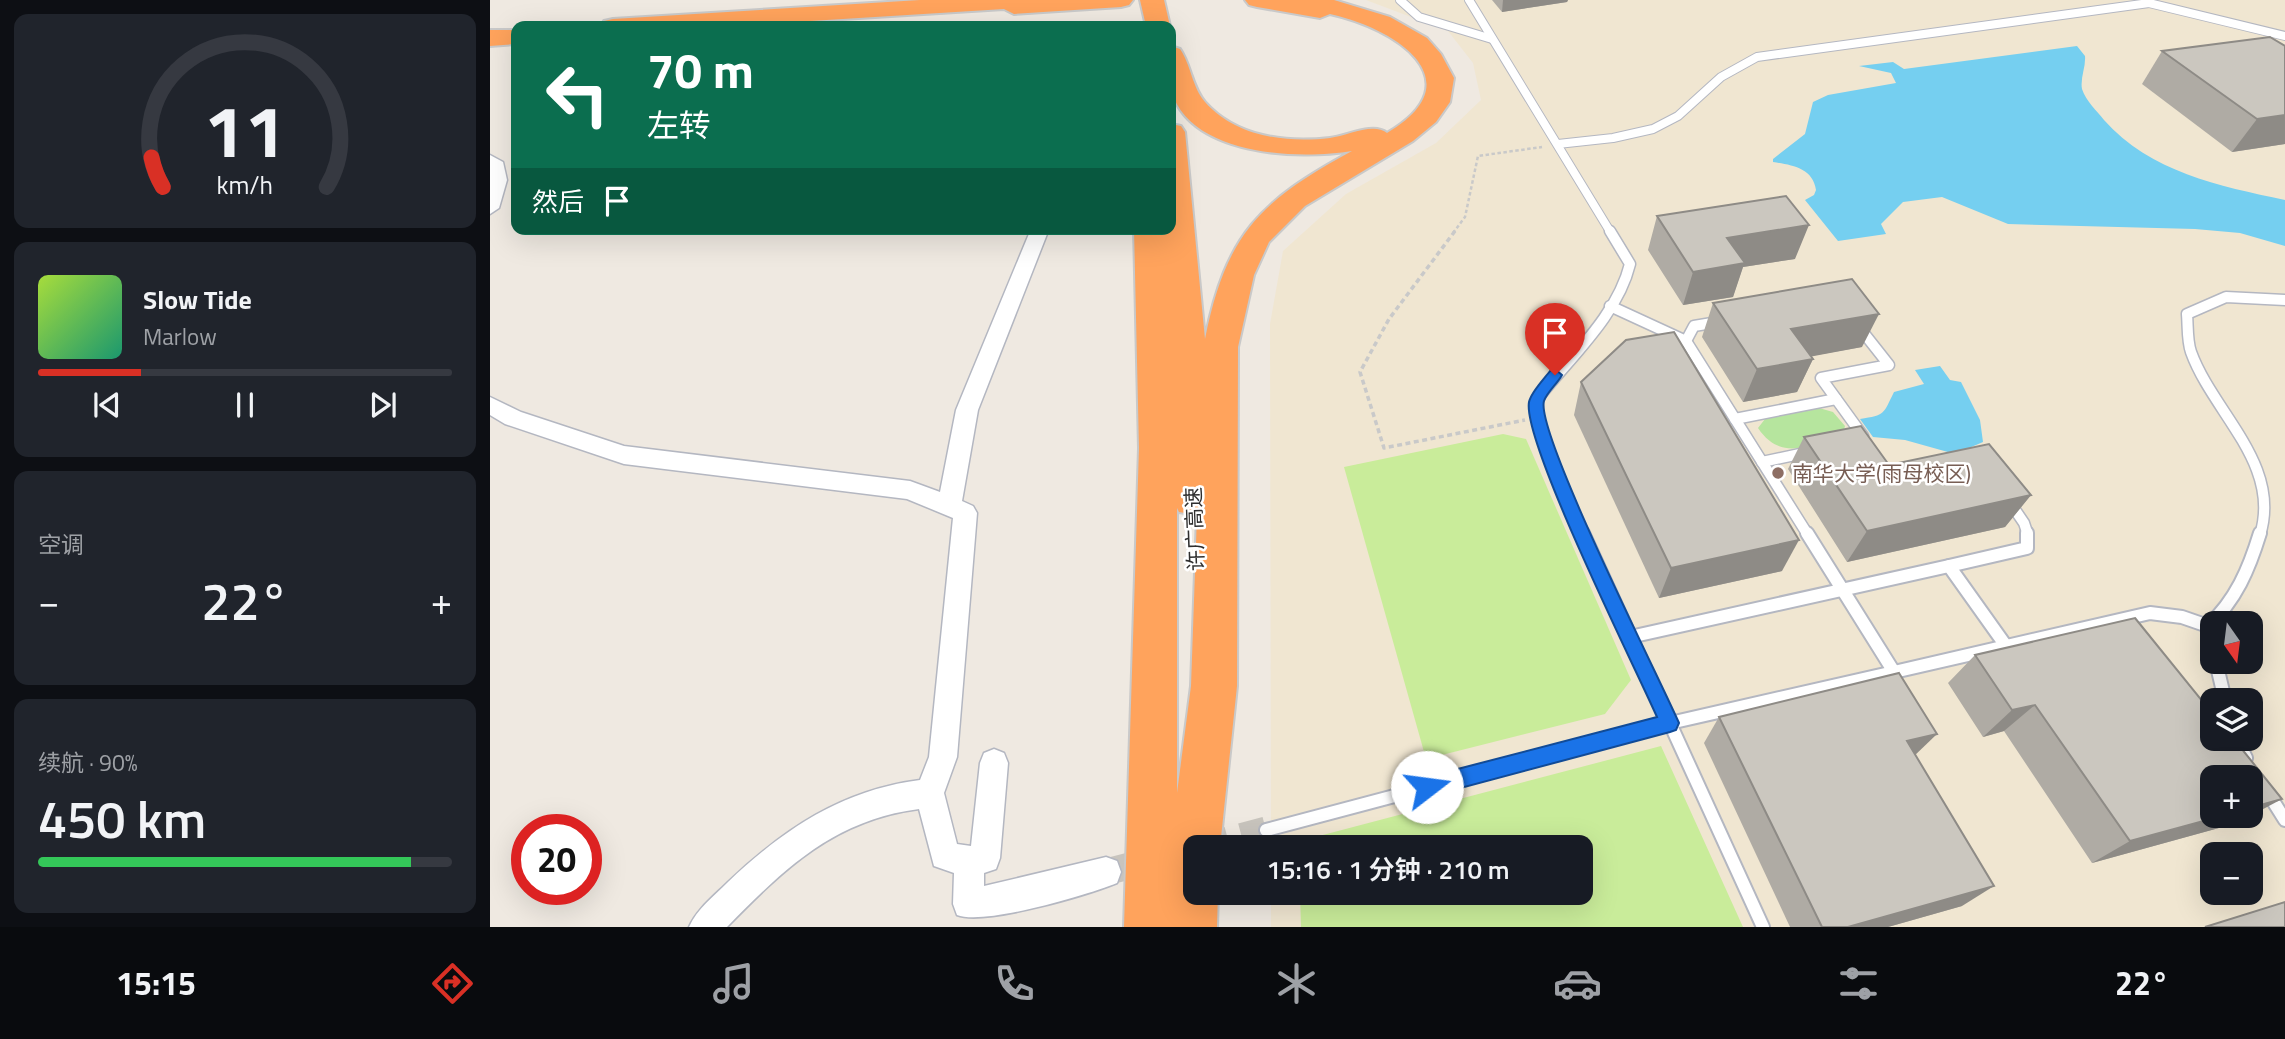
<!DOCTYPE html>
<html lang="zh">
<head>
<meta charset="utf-8">
<style>
	:root { --surface:#171b24; --page:#20242c; --text:#f1f3f6; --muted:#9ea1a6; --line:#363941; --accent:#d93025 }
	body { margin:0; font-family:"Titillium Web","Noto Sans SC",sans-serif; background:var(--page); color:var(--text); height:100vh; display:flex; flex-direction:column; font-size:26px; white-space:nowrap }
	* { box-sizing:border-box; margin:0 }
	p { font-size:23px; color:var(--muted) }
	.icon { flex:none; width:38px; height:38px; fill:none; stroke:currentColor; stroke-width:2; stroke-linecap:round; stroke-linejoin:round }
	.map { position:relative; flex:1; overflow:hidden }
	.sheet { display:flex; flex-direction:column; gap:14px; padding:14px; background:#0d0f14; width:490px }
	.sheet>* { flex:none }
	.banner { position:absolute; left:21px; top:21px; width:665px; height:214px; border-radius:14px; box-shadow:0 7px 28px #0002; background:#0b6e4f; color:#fff; overflow:hidden }
	.needle { width:46px; rotate:166deg }
	.fabs { position:absolute; left:1710px; top:611px; display:grid; gap:14px }
	.fabs a { display:grid; place-items:center; width:63px; height:63px; border-radius:14px; background:var(--surface); box-shadow:0 7px 28px #0002; font-size:35px }
	.speed { position:absolute; left:21px; top:814px; display:flex; gap:14px; font-size:35px; font-weight:700; text-align:center }
	.speed>* { display:grid; place-content:center; width:91px; height:91px; border-radius:50%; background:var(--surface); box-shadow:0 7px 28px #0002; line-height:1 }
	.speed .limit { border:10px solid #d22; background:#fff; color:#111 }
	.pin { position:absolute; display:grid; place-items:center; width:60px; height:60px; color:#fff; margin:-72px -30px; border-radius:50% 50% 50% 0; rotate:-45deg; box-shadow:0 0 7px #0007 }
	.pin .icon { rotate:45deg }
	.me { position:absolute; width:77px; margin:-38px; rotate:75deg; stroke-linejoin:round; filter:drop-shadow(0 0 5px #0008) }
	.turn { display:flex; align-items:center; gap:24px; height:147px; padding:0 21px; font-size:32px }
	.turn .icon { width:91px; height:91px; stroke-width:2.5 }
	.turn b { display:block; font-size:49px; line-height:60px }
	.then { display:flex; align-items:center; height:66px; padding:0 21px; background:#0003; gap:14px; font-size:26px }
	.big { font-size:52px; font-weight:600; line-height:1.1 }
	.sheet .widget { flex:1; display:flex; flex-direction:column; justify-content:center; gap:10px; min-width:0; padding:0 24px; border-radius:14px; background:var(--page) }
	.sheet .dial { align-items:center; gap:0 }
	.dial svg { height:182px; overflow:visible; fill:none; stroke:var(--line); stroke-width:7; stroke-linecap:round; text-anchor:middle }
	.dial text { fill:var(--text); stroke:none }
	.song { display:flex; align-items:center; gap:21px }
	.cover { width:84px; height:84px; border-radius:10px; background:linear-gradient(135deg,hsl(80 70% 55%),hsl(160 70% 35%)) }
	.played { height:7px; border-radius:4px; background:linear-gradient(90deg,var(--accent) 25%,var(--line) 25%) }
	.keys { display:flex; justify-content:space-around; direction:ltr }
	.heat { display:flex; justify-content:space-between; align-items:center; font-size:38px; direction:ltr }
	.charge { height:10px; border-radius:5px; background:linear-gradient(90deg,#34c759 90%,var(--line) 0) }
	.trip { position:absolute; left:693px; top:835px; width:410px; height:70px; border-radius:14px; background:var(--surface); box-shadow:0 7px 28px #0002; font-weight:600; line-height:70px; text-align:center }
	.dock { display:flex; height:112px; justify-content:space-around; align-items:center; background:#090b0e; color:var(--muted) }
	.dock .icon { width:49px; height:49px }
	.dock .active { color:var(--accent) }
	.dock b { font-size:32px; color:var(--text) }
	main { display:flex; flex:1; min-height:0 }
	.map>svg:first-child { display:block }
	.education { fill:#f0e6d1; fill-rule:evenodd }
	.green { fill:#b6e59e }
	.pitch { fill:#c9ec9a }
	.water { fill:#75cff0 }
	.lines { fill:none; stroke-linecap:round; stroke-linejoin:round }
	.minor-tunnel { stroke:#c8c4bd; stroke-width:27; stroke-dasharray:27 14; stroke-linecap:butt }
	.service-far2-casing { stroke:#b4b7c1; stroke-width:10 }
	.service-far1-casing { stroke:#b4b7c1; stroke-width:13 }
	.service-casing { stroke:#b4b7c1; stroke-width:16 }
	.minor-casing { stroke:#b4b7c1; stroke-width:3 }
	.motorway-casing { stroke:#c9c9c9; stroke-width:4 }
	.path-far1 { stroke:#c9c9c9; stroke-width:2.5; stroke-dasharray:3.5 2.5; stroke-linecap:butt }
	.path { stroke:#c9c9c9; stroke-width:3.5; stroke-dasharray:5 3.5; stroke-linecap:butt }
	.service-far2 { stroke:#fff; stroke-width:8 }
	.service-far1 { stroke:#fff; stroke-width:10 }
	.service { stroke:#fff; stroke-width:12 }
	.minor { fill:#fff; fill-rule:evenodd }
	.motorway { fill:#ffa35c; fill-rule:evenodd }
	.wall { fill:#afaba4 }
	.shaded-wall { fill:#8e8b86 }
	.building { fill:#cbc7bf; stroke:#8e8b86; stroke-width:2 }
	.route { fill:#1a73e8; stroke:#114b97; stroke-width:2 }
	.education-dot { fill:#8d6e63; stroke:#fff; stroke-width:2.5 }
	.labels { text-anchor:middle; dominant-baseline:central; stroke-width:5; stroke-linejoin:round; paint-order:stroke }
	.education-label { font-size:21px; fill:#785e54; stroke:#fff; text-anchor:start }
	.street-label { font-size:21px; fill:#2e2e2e; stroke:#fff }
</style>
</head>
<body>
<main>
<section class="sheet">
<div class="widget dial"><svg viewBox="0 0 100 80">
<path d="M14 69A42 42 0 1 1 86 69"/>
<path d="M14 69A42 42 0 0 1 9 56" stroke="#d93025"/>
<text x="50" y="56" font-size="32" font-weight="700">11</text>
<text x="50" y="72" font-size="11">km/h</text>
</svg></div>
<div class="widget">
<div class="song"><i class="cover"></i><div><b>Slow Tide</b><p>Marlow</p></div></div>
<div class="played"></div>
<div class="keys"><svg class="icon" aria-label="previous" viewBox="0 0 24 24"><path d="M18 5L8 12l10 7zM5 5v14"/></svg><svg class="icon" aria-label="pause" viewBox="0 0 24 24"><path d="M8 5v14M16 5v14"/></svg><svg class="icon" aria-label="next" viewBox="0 0 24 24"><path d="M6 5l10 7-10 7zM19 5v14"/></svg></div>
</div>
<div class="widget"><p>空调</p>
<div class="heat"><a>−</a><b class="big">22°</b><a>+</a></div>
</div>
<div class="widget"><p>续航 · 90%</p><b class="big">450 km</b><div class="charge"></div></div>
</section>
<div class="map">
<svg width="1795" height="927" viewBox="0 0 1795 927">
	<rect width="100%" height="100%" fill="#efe9e1"/>
	<path class="education" d="M876 0H1795V927H781V893L1090 892V847H781L780 324 793 251 856 194 946 143 991 100 983 63 958 31ZM1722 623H1760V662H1722ZM1722 700H1760V738H1722ZM1722 777H1760V816H1722ZM1722 854H1760V892H1722Z"/>
	<path class="green" d="M1329 408 1343 412 1355 426 1352 437C1318 445 1291 462 1268 428L1275 419Z"/>
	<g class="pitch">
		<path d="M1013 434 1036 439 1141 680 1115 714 936 759 854 467Z"/>
		<path d="M1171 746 1253 927H811L810 893 1090 892V847H810V841Z"/>
	</g>
	<g class="water">
		<path d="M1587 46 1595 56C1596 67 1590 78 1592 89 1596 101 1607 111 1614 120 1660 172 1729 186 1795 200V246L1750 233 1705 229 1518 224 1452 197 1413 202 1391 224 1396 234 1348 241 1315 200 1324 195 1326 190C1323 168 1302 165 1283 162V159L1315 134 1323 102 1338 95 1406 83 1401 73 1369 66 1403 62 1414 69Z"/>
		<path d="M1450 366 1460 380 1471 382 1490 420 1493 442 1465 454 1415 440 1383 437 1370 419C1396 415 1393 414 1404 392L1434 384 1425 370Z"/>
	</g>
	<g class="lines">
		<g class="minor-tunnel">
			<path d="M712 847 776 830"/>
			<path d="M616 872 705 849"/>
		</g>
		<defs>
			<g id="service-far2">
				<path d="M910 0 929 17 1002 39"/>
				<path d="M979 0 1121 233"/>
				<path d="M1658 0 1659 3 1795 36"/>
				<path d="M1068 144 1123 138 1163 129 1188 116 1231 77 1267 57 1659 3"/>
			</g>
			<g id="service-far1">
				<path d="M1120 306 1196 341 1318 535"/>
				<path d="M1369 327 1399 365 1331 378 1373 436"/>
				<path d="M1196 341 1204 326 1228 322"/>
				<path d="M1245 419 1346 399"/>
				<path d="M1272 462 1319 452"/>
				<path d="M1519 501 1534 523 1538 535"/>
				<path d="M1093 535 1048 424 1046 401C1078 359 1127 317 1140 264L1120 231"/>
				<path d="M1770 535C1792 464 1723 413 1701 352 1697 341 1698 326 1697 314L1736 297 1795 300"/>
			</g>
			<g id="service">
				<path d="M1093 533 1273 927"/>
				<path d="M1317 533 1404 672 1660 613 1692 617 1718 626C1746 600 1759 569 1770 533"/>
				<path d="M1459 566 1537 548V533"/>
				<path d="M1718 626 1722 643"/>
				<path d="M1140 637 1459 566 1516 646"/>
				<path d="M1726 662 1735 700"/>
				<path d="M1746 738 1756 758"/>
				<path d="M1778 793 1795 820"/>
				<path d="M776 830 1180 723 1404 672"/>
			</g>
			<g id="minor">
				<path d="M0 155 13 162 17 180 9 208 0 214Z"/>
				<path d="M541 229H559L488 410 472 501 483 506 487 513 467 757 454 793 467 844 481 846 490 763 494 753 504 749 514 753 518 763 510 858 506 869 494 873V886L616 857 627 861 631 872 627 883C597 895 494 926 467 915L463 904 464 873 444 866 429 809C344 820 295 868 237 927H199C207 909 224 896 238 882 294 829 352 790 430 780L439 757 463 518 417 499 134 464 15 424 0 415V397L31 412 134 446 420 481 450 492 466 410Z"/>
			</g>
			<g id="motorway">
				<path d="M430 0H643L639 5 631 7 524 14 514 9 240 26H111L114 21 123 19Z"/>
				<path d="M650 0H674L680 26H656Z"/>
				<path d="M755 0H844L900 17 937 38 951 54 964 78 960 102 946 122 923 141 815 206 779 242 764 275 748 347 747 686 730 847H705V892H728L727 927H634L649 448 644 229H681V124L691 126 695 132 715 339C736 234 770 201 862 151 808 160 700 156 681 90 678 77 681 59 681 46L690 49C701 65 702 87 715 102 746 137 796 143 840 138 857 136 883 122 897 133 987 80 904 28 840 14L830 18 767 7 759 5ZM687 508 689 512 707 515 701 686 687 793Z"/>
				<path d="M0 30H26V44L0 46Z"/>
			</g>
		</defs>
		<use href="#service-far2" class="service-far2-casing"/>
		<use href="#service-far1" class="service-far1-casing"/>
		<use href="#service" class="service-casing"/>
		<use href="#minor" class="minor-casing"/>
		<use href="#motorway" class="motorway-casing"/>
		<path class="path-far1" d="M963 233 975 217 988 156 1052 147"/>
		<path class="path" d="M965 231 899 319 870 372 894 448 1035 420"/>
		<use href="#service-far2" class="service-far2"/>
		<use href="#service-far1" class="service-far1"/>
		<use href="#service" class="service"/>
		<use href="#minor" class="minor"/>
		<use href="#motorway" class="motorway"/>
	</g>
	<g class="wall">
		<path d="M1002 0H1078L1077 2 1012 12Z"/>
		<path d="M1795 46V144L1742 152 1652 84 1672 51Z"/>
		<path d="M1167 216 1305 259 1253 267 1243 297 1193 305 1158 250Z"/>
		<path d="M1223 303 1372 347 1321 356 1323 359 1307 392 1253 402 1212 337Z"/>
		<path d="M1091 382 1292 571 1169 598 1084 415Z"/>
		<path d="M1314 437 1399 465 1541 495 1515 527 1357 562 1298 469Z"/>
		<path d="M1485 655 1747 823 1602 863 1514 731 1493 737 1458 683Z"/>
		<path d="M1229 717 1425 755 1472 906 1398 927H1300L1214 743Z"/>
	</g>
	<g class="shaded-wall">
		<path d="M1013 0H1078L1077 2 1012 12Z"/>
		<path d="M1795 115V144L1742 152 1767 119Z"/>
		<path d="M1319 225 1305 259 1253 267 1243 297 1193 305 1203 272 1237 238Z"/>
		<path d="M1389 314 1372 347 1287 363 1301 329Z"/>
		<path d="M1323 359 1307 392 1253 402 1267 369Z"/>
		<path d="M1541 495 1515 527 1357 562 1377 531Z"/>
		<path d="M1309 540 1292 571 1169 598 1181 568Z"/>
		<path d="M1545 705 1514 731 1493 737 1522 710Z"/>
		<path d="M1447 734 1421 759 1417 741Z"/>
		<path d="M1792 799 1747 823 1602 863 1640 841 1732 816H1760V808Z"/>
		<path d="M1504 886 1472 906 1398 927H1358Z"/>
	</g>
	<g class="building">
		<path d="M1780 37 1795 46V115L1767 119 1672 51Z"/>
		<path d="M1296 196 1319 225 1237 238 1255 263 1203 272 1167 216Z"/>
		<path d="M1362 279 1389 314 1301 329 1323 359 1267 369 1223 303Z"/>
		<path d="M1184 332 1309 540 1181 568 1091 382 1136 340Z"/>
		<path d="M1371 426 1399 465 1499 444 1541 495 1377 531 1314 437Z"/>
		<path d="M1645 618 1722 713V738H1743L1792 799 1760 808V777H1722V816H1732L1640 841 1545 705 1522 710 1485 655Z"/>
		<path d="M1409 673 1447 734 1417 741 1504 886 1358 927H1332L1229 717Z"/>
		<path d="M1795 902V927H1715Z"/>
	</g>
	<path class="route" d="M1065 369 1072 375C1068 383 1057 392 1054 401 1045 432 1169 677 1189 723L1186 730 1180 732 937 797 930 794 927 787 930 780 937 777 1167 717C1145 667 1032 441 1039 402 1041 392 1054 379 1060 371Z"/>
	<circle class="education-dot" cx="1288" cy="473" r="7"/>
	<g class="labels">
		<g class="education-label">
			<text x="1302" y="473">南华大学(雨母校区)</text>
		</g>
		<g class="street-label">
			<text transform="translate(704 529) rotate(-92)">许广高速</text>
		</g>
	</g>
</svg>
<div class="fabs">
<a><svg class="needle" viewBox="-14 -14 28 28"><path d="M0-13l5 13h-10z" fill="#e53935"/><path d="M0 13l5-13h-10z" fill="#9ea1a6"/></svg></a>
<a><svg class="icon" aria-label="layers" viewBox="0 0 24 24"><path d="M12 4l9 5-9 5-9-5zM3 14l9 5 9-5"/></svg></a>
<a>+</a>
<a>−</a>
</div>
<div class="speed"><div class="limit">20</div></div>
<div class="pin" style="left:1065px;top:375px;background:#d93025"><svg class="icon" aria-label="arrive" viewBox="0 0 24 24"><path d="M6 21V4h12l-3 4 3 4H6"/></svg></div>
<svg class="me" style="left:937px;top:787px" viewBox="-20 -20 40 40"><circle r="19" fill="#fff"/><path d="M0-13L10 11 0 6-10 11z" fill="#1a73e8"/></svg>
<div class="trip">15:16 · 1 分钟 · 210 m</div>
<div class="banner">
<div class="turn"><svg class="icon" aria-label="left" viewBox="0 0 24 24"><path d="M17 20v-9H6M10 6l-5 5 5 5"/></svg><div><b>70 m</b>左转</div></div>
<div class="then">然后<svg class="icon" aria-label="arrive" viewBox="0 0 24 24"><path d="M6 21V4h12l-3 4 3 4H6"/></svg></div>
</div>
</div>
</main>
<nav class="dock">
<b>15:15</b>
<svg class="icon active" aria-label="directions" viewBox="0 0 24 24"><path d="M12 3l9 9-9 9-9-9zM9 14v-3h6M13 9l2 2-2 2"/></svg>
<svg class="icon" aria-label="music" viewBox="0 0 24 24"><path d="M9 18V5l10-2v13"/><circle cx="6" cy="18" r="3"/><circle cx="16" cy="16" r="3"/></svg>
<svg class="icon" aria-label="phone" viewBox="0 0 24 24"><path d="M5 4h4l2 5-3 2q2 4 5 5l2-3 5 2v4C11 20 4 13 5 4z"/></svg>
<svg class="icon" aria-label="climate" viewBox="0 0 24 24"><path d="M12 3v18M4 7l16 10M4 17L20 7"/></svg>
<svg class="icon" aria-label="car" viewBox="0 0 24 24"><path d="M5 17H2v-5l4-1 3-4h7l3 4 3 1v5h-3M9 17h6M6 11h13"/><circle cx="7" cy="17" r="2"/><circle cx="17" cy="17" r="2"/></svg>
<svg class="icon" aria-label="filters" viewBox="0 0 24 24"><path d="M4 7h16M4 17h16"/><circle cx="9" cy="7" r="2"/><circle cx="15" cy="17" r="2"/></svg>
<b>22°</b>
</nav>
</body>
</html>
